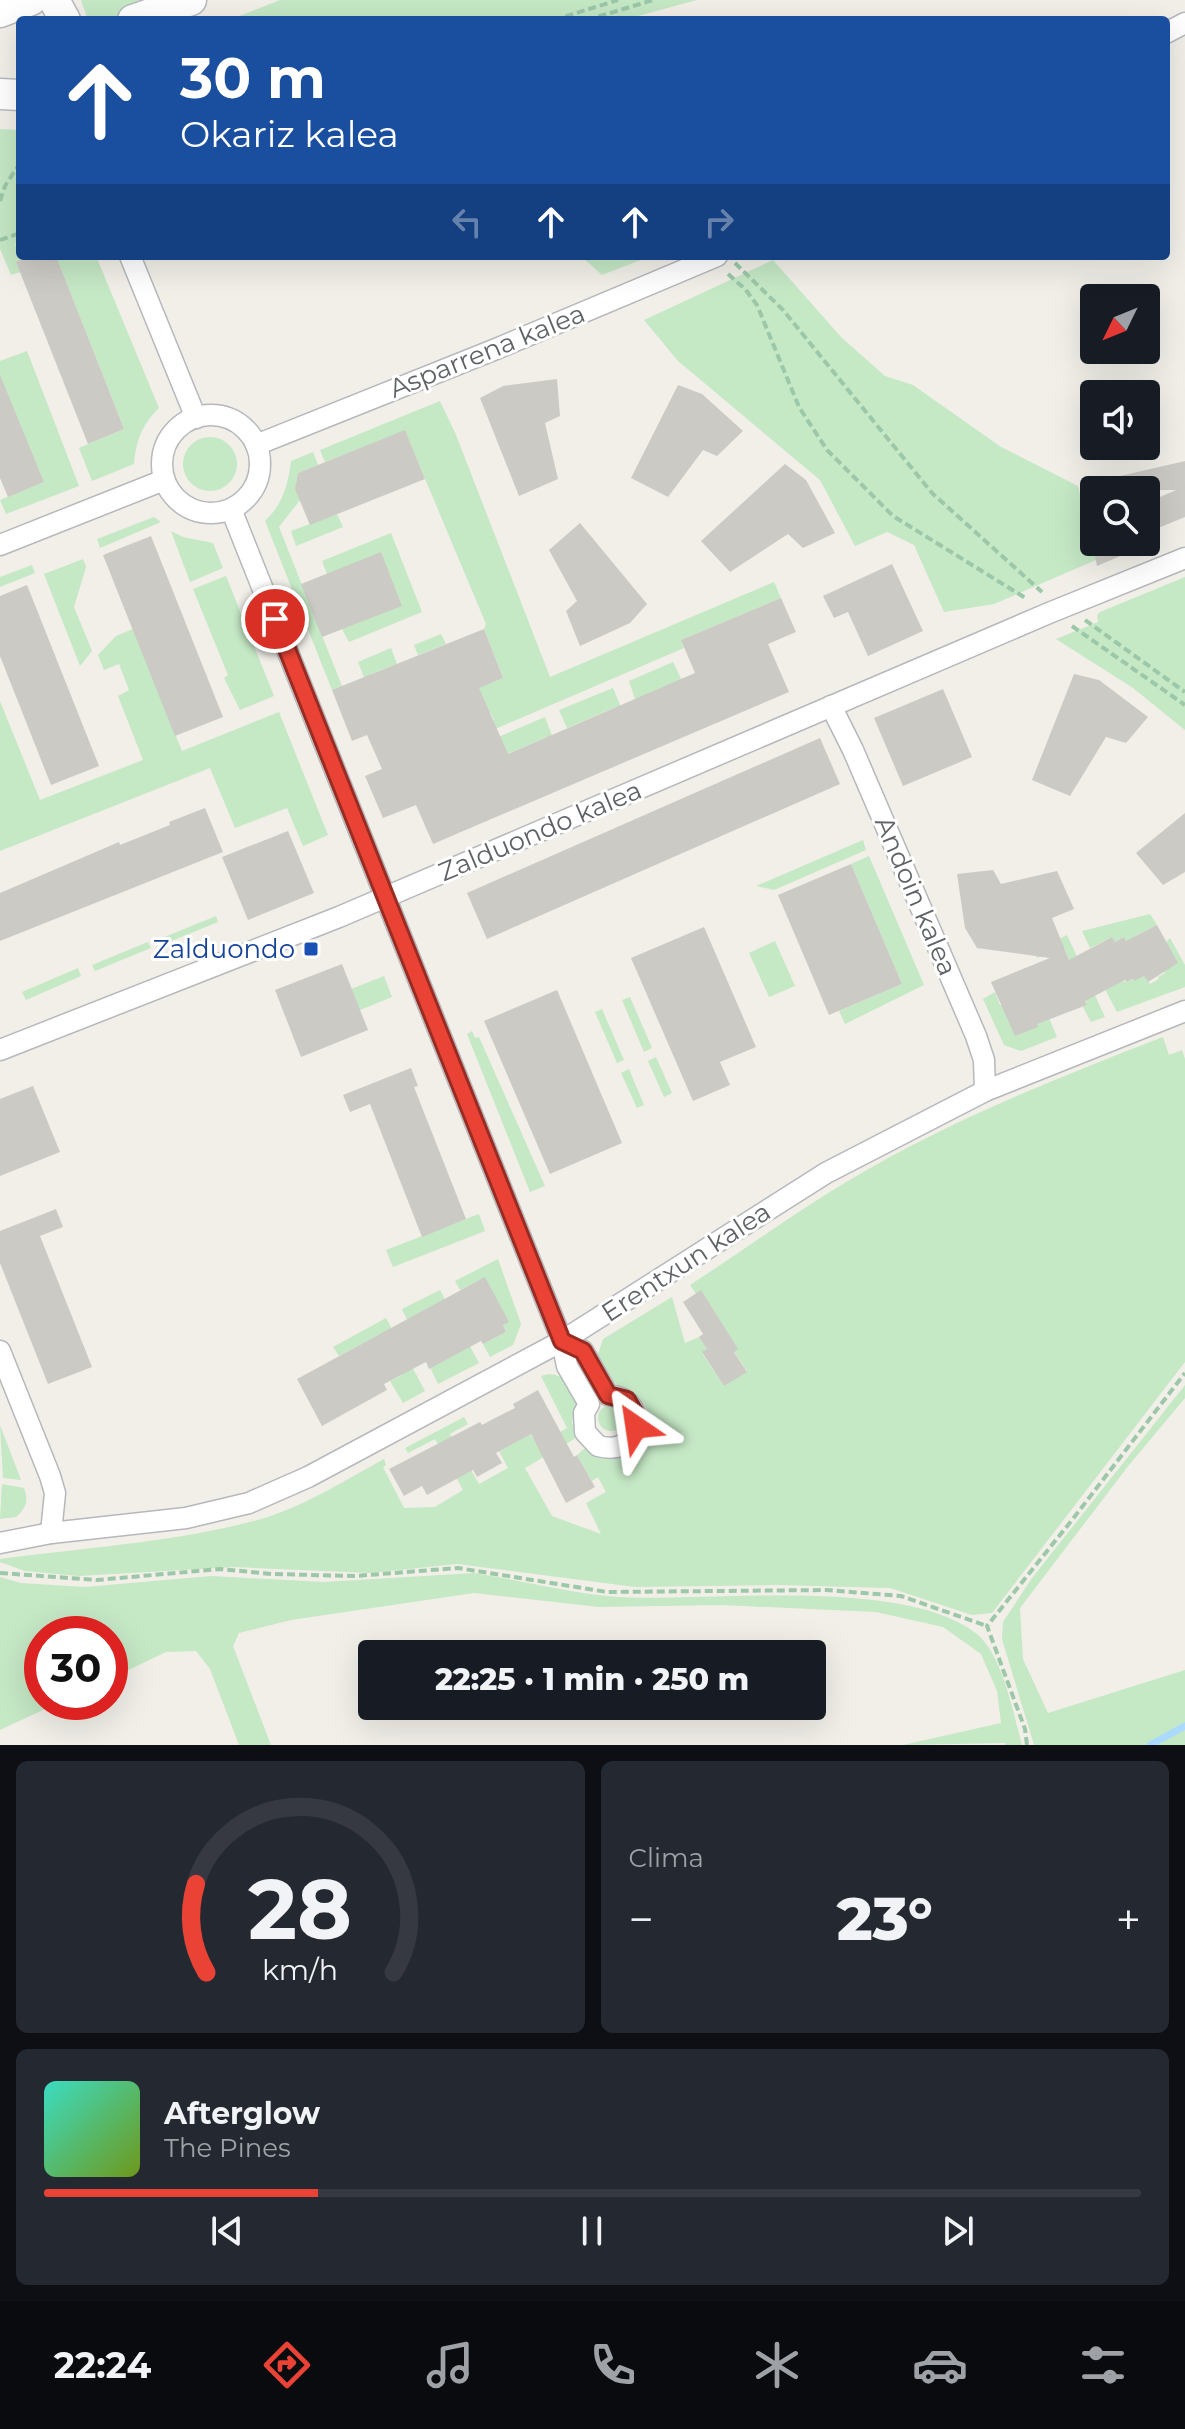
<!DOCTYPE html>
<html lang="es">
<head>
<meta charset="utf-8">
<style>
	:root { --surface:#171b24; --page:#242831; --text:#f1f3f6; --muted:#9ea1a6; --line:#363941; --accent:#ea4335 }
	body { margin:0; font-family:Montserrat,sans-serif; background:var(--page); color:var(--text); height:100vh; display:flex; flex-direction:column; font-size:30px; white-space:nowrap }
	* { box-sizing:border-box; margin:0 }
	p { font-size:26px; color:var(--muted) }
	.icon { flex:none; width:44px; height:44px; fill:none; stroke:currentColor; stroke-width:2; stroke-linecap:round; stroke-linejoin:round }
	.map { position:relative; height:1745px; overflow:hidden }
	.panel { display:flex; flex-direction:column; gap:16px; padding:16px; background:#0d0f14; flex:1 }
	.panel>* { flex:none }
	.banner { position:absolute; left:16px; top:16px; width:1154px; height:244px; border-radius:8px; box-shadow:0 8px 32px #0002; background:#1a4fa0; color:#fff; overflow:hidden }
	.needle { width:52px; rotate:227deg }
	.tools { position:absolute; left:1080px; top:284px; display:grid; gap:16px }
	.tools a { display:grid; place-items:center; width:80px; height:80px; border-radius:8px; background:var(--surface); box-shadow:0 8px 32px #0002; font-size:40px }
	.speed { position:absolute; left:24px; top:1616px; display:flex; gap:16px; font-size:40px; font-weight:700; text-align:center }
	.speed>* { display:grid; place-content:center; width:104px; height:104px; border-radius:50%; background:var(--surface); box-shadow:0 8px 32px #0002; line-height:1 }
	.speed .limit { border:12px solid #d22; background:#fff; color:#111 }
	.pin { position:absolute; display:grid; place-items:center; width:68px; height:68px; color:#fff; margin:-34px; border:4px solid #fff; border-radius:50%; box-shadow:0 2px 8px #0007 }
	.me { position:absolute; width:88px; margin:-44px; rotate:328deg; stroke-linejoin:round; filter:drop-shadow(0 0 6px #0008) }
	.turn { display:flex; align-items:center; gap:28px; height:168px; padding:0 32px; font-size:36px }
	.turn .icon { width:104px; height:104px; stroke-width:2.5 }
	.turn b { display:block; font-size:56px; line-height:68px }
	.lanes { display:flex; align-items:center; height:76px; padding:0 32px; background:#0003; justify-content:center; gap:40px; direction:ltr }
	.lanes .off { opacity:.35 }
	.big { font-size:60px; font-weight:800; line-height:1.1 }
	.panel .tile { flex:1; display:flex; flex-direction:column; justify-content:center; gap:12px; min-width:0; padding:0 28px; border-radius:12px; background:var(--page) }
	.panel .dial { align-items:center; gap:0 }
	.dial svg { height:208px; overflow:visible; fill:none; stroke:var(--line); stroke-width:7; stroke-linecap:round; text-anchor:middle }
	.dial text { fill:var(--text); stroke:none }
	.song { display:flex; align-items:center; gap:24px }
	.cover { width:96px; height:96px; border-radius:12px; background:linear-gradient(135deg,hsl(170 70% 55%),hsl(80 70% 35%)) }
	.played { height:8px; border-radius:4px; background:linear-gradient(90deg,var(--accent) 25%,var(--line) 25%) }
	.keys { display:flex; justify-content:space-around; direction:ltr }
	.heat { display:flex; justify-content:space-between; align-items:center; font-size:44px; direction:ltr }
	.panel .tiles { flex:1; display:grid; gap:16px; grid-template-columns:1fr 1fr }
	.tile:last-child { grid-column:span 2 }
	.trip { position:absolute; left:358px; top:1640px; width:468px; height:80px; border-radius:8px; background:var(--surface); box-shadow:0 8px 32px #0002; font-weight:800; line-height:80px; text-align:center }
	.dock { display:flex; height:128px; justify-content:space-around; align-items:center; background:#090b0e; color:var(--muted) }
	.dock .icon { width:56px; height:56px }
	.dock .current { color:var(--accent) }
	.dock b { font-size:36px; color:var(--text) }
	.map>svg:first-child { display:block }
	.green { fill:#c5e8c5 }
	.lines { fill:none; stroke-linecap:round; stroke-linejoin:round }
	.stream { stroke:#aadaff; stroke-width:7 }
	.building { fill:#cccac5 }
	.minor-casing { stroke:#b5b8bc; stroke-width:23 }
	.secondary-casing { stroke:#b6babf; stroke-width:33 }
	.path { stroke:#9cc7a9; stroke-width:4; stroke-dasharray:8 4; stroke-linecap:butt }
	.minor { stroke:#fff; stroke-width:20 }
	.secondary { stroke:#fff; stroke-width:30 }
	.route-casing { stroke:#982c22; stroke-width:20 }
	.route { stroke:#ea4335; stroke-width:14 }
	.transit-dot { fill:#1a4fb4; stroke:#fff; stroke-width:3 }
	.labels { text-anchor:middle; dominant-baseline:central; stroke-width:6; stroke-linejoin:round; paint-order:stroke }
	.street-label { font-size:26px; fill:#5f6368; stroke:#fff }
	.transit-label { font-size:26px; fill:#164399; stroke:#fff; text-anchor:end }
</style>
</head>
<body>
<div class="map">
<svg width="1185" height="1745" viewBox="0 0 1185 1745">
	<rect width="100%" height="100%" fill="#f1efe8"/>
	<g class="green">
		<path d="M81 0H167L115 20H88Z"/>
		<path d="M280 0H697L623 20H229Z"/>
		<path d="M0 129 20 130V242L15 244 21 260 16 262 20 272 11 275 0 249Z"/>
		<path d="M56 256H96L159 408C142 424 136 441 134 464L92 481 79 448 124 429Z"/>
		<path d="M581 256H651L602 275Z"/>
		<path d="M773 260 842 338 885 376 913 385 1001 447 1078 486 1096 560 994 604 944 612 914 545 887 532 855 546 820 480 678 361 644 320Z"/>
		<path d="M27 351 79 486 6 514 0 500 44 482 0 377V361Z"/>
		<path d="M440 401 456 435 550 677 774 582 781 598 681 640 684 648 481 735 494 720 490 712 390 744 358 662 391 648 397 664 371 674 390 722 503 678 484 629 486 624 405 431 325 462 320 450Z"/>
		<circle cx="210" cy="464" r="27"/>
		<path d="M313 452 318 465 298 473 296 484 300 500 279 527 342 686 332 690 265 521C283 504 288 485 291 461Z"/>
		<path d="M337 514 343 527 296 546 291 531Z"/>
		<path d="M154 517 161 522 100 548 97 539Z"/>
		<path d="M171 531 183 537 213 543 223 568 190 582Z"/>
		<path d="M391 533 422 612 349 642 342 629 401 606 327 574 322 561Z"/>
		<path d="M83 559 86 567 74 607 92 651 80 666 44 574Z"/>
		<path d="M32 565 35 573 0 587V577Z"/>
		<path d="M226 576 274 696 240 710 224 678 228 675 193 589Z"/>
		<path d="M1185 577V730L1133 688 1056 639 1098 622 1097 615 1100 612Z"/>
		<path d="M133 629 182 751 279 712 328 835 303 846 287 808 235 828 210 768 0 851V701L40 800 143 760 118 696 129 690 119 664 104 670 98 655 116 636Z"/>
		<path d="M441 634 446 644 418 655 414 645Z"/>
		<path d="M673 662 684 685 635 699 629 681Z"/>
		<path d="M613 688 623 712 616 707 567 728 559 710Z"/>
		<path d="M545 717 554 741 547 737 503 756 468 750Z"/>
		<path d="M863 840 866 850 774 890 756 886Z"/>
		<path d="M869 856 924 985 845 1024 839 1011 902 984 851 864Z"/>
		<path d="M1150 914 1157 925 1135 936 1129 946 1124 937 1115 942 1112 937 1090 948 1082 931Z"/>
		<path d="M216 916 218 922 164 944 162 938Z"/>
		<path d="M1067 935 1105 1017 1091 1022 1083 1007 1087 1005 1064 947 1037 958 1034 951Z"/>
		<path d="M1170 938 1185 965V987L1117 1012 1097 974 1126 982 1144 976 1150 984 1159 979 1158 977 1165 973 1164 971 1177 963 1166 942Z"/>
		<path d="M775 941 795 986 769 997 749 953Z"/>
		<path d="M148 942 151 948 95 971 92 965Z"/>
		<path d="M78 968 81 976 26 1000 22 992Z"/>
		<path d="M384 976 392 997 360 1010 351 989Z"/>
		<path d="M1032 978 1057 1037 1021 1051 1004 1045 983 999 995 992 1000 1005H1003L1020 982Z"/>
		<path d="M630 997 652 1048 644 1052 622 1000Z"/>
		<path d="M602 1009 624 1060 617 1063 595 1012Z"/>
		<path d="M472 1031 475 1038 479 1037 545 1186 530 1192 467 1034Z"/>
		<path d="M1163 1037 1169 1055 1182 1050 1185 1059V1362L992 1613 972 1615 890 1588 779 1585 635 1587 457 1564 370 1573 234 1567 79 1576 25 1571 0 1562V1559C89 1547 182 1542 268 1517 308 1504 347 1479 384 1459L386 1465 383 1467 404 1508 435 1507 463 1490 435 1439 408 1453 405 1448 464 1417 468 1424 450 1434 479 1484 508 1468 499 1451 530 1434 537 1445 567 1428 541 1376C561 1369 568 1384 577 1400L572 1422 576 1438 525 1468 552 1516 601 1534 586 1503 606 1492 598 1477 592 1481 577 1455 585 1448C612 1470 660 1444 646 1408 640 1393 623 1391 613 1381 606 1375 602 1362 598 1354L603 1339 672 1297 685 1343 699 1337 707 1349 702 1353 724 1386 747 1371 690 1285C744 1250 797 1211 853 1178 951 1120 1057 1078 1163 1037Z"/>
		<path d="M656 1057 672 1093 664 1097 648 1061Z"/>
		<path d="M629 1069 644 1105 637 1108 621 1073Z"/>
		<path d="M479 1214 485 1231 393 1267 386 1250Z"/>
		<path d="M498 1259 521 1324 513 1345 490 1357 483 1344 506 1332 503 1325 508 1322 485 1278 460 1290 455 1281Z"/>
		<path d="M440 1290 479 1363 438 1384 402 1309Z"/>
		<path d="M386 1318 425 1391 403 1403 390 1381 402 1375 378 1335 339 1356 333 1347Z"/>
		<path d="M1185 1385V1398L1129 1465 1020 1608 1023 1659 1048 1713 1185 1670V1745H1034L1002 1639 1003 1622 1032 1578Z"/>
		<circle cx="611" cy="1418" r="13"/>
		<path d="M0 1425 21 1480 3 1478Z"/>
		<path d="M2 1484 24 1488C29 1501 26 1508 16 1517L0 1519Z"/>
		<path d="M474 1573C519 1580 574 1594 618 1597 710 1602 905 1576 977 1634 1003 1656 1013 1713 1022 1745H1005V1743L903 1745 1001 1723 997 1691 981 1654 943 1627 876 1612 723 1605 599 1607 474 1593 291 1620 239 1633 233 1646 271 1745H239L210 1669 196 1651 166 1652 110 1679V1634H42V1702H60L0 1730V1577L21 1583 85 1587 211 1576 324 1582Z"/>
	</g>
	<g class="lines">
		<path class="stream" d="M1150 1745 1185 1726"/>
	</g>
	<g class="building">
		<path d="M30 256H56L124 429 88 444 16 262Z"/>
		<path d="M0 375 44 482 8 497 0 478Z"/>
		<path d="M557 379 560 416 545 423 558 479 519 496 480 398 503 386Z"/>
		<path d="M678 385 702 394 743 431 717 456 703 450 668 497 631 478Z"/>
		<path d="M405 430 425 479 310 525 295 489 298 473Z"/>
		<path d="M1185 461V517L1146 533V503L1176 490H1095L1094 482Z"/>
		<path d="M785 464 806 480 835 533 803 548 788 534 730 572 701 541Z"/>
		<path d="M580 523 647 604 630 623 580 646 566 611 577 601 549 550Z"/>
		<path d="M151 536 223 717 175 736 103 555Z"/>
		<path d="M1092 542H1153L1097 566Z"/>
		<path d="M381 552 402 606 322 637 301 584Z"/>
		<path d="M892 564 923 631 868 656 848 612 834 618 823 596Z"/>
		<path d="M27 585 99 766 51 785 0 656V596Z"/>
		<path d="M781 598 796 632 768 644 789 692 433 844 416 805 383 818 365 776 382 769 367 735 352 741 332 690 484 629 503 678 479 688 508 754 695 673 681 640Z"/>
		<path d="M1074 674 1099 680 1148 717 1126 743 1106 737 1070 796 1032 780Z"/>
		<path d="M943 689 972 757 903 786 874 718Z"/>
		<path d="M820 738 840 784 487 939 467 893Z"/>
		<path d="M205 808 223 852 0 941V893L119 842 120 845 170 825 169 822Z"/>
		<path d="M1185 813V872L1163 885 1136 853Z"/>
		<path d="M288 831 314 893 248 920 222 857Z"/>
		<path d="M851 864 902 984 829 1015 778 895Z"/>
		<path d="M993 870 1001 884 1057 871 1074 909 1052 918 1069 960 1112 937 1115 942 1124 937 1126 941 1157 925 1178 963 1148 982 1144 976 1134 981 1133 979 1126 982 1125 980 1085 1001 1087 1005 1037 1024 1038 1027 1015 1036 991 982 1050 958 977 948 965 928 957 874Z"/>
		<path d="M704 927 756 1047 720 1062 730 1085 693 1101 631 958Z"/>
		<path d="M342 964 368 1030 301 1057 275 990Z"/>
		<path d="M557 990 622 1143 550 1174 484 1021Z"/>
		<path d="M411 1068 418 1086 414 1087 466 1219 422 1237 370 1104 350 1112 343 1095Z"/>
		<path d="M33 1086 60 1152 0 1176V1099Z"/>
		<path d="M56 1209 63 1227 40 1236 92 1367 48 1384 0 1263V1231Z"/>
		<path d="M485 1277 509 1322 503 1325 506 1332 483 1344 481 1341 429 1369 426 1362 384 1384 387 1390 322 1426 297 1379Z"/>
		<path d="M701 1290 738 1349 734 1352 747 1372 724 1386 702 1352 707 1349 699 1337 703 1334 683 1302Z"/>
		<path d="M538 1390 574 1457 577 1455 595 1487 566 1503 531 1434 496 1453 502 1463 477 1477 473 1470 427 1495 422 1486 404 1496 389 1469 480 1422 482 1425 497 1417 515 1408 513 1404Z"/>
	</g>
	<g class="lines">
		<defs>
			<g id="minor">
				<path d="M1166 33 1185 23"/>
				<path d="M130 256 196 418"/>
				<circle cx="211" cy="464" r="49"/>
				<path d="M256 445 496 349 717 256"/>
				<path d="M231 509 562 1341 567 1366 589 1404 584 1413 585 1432 598 1446C617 1451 630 1445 636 1427 637 1407 627 1397 608 1395L583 1351 562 1341"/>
				<path d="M0 545 164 480"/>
				<path d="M831 706 853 750 976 1036 984 1060 985 1091"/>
				<path d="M0 1050 339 917 1049 613 1185 558"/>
				<path d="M0 1351 50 1476 55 1493 51 1533"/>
				<path d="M0 1543 51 1533 186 1518 249 1503 308 1477 562 1341 826 1173 985 1091 1185 1011"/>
			</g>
			<g id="secondary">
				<path d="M54 0 65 20"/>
				<path d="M0 12 31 0"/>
				<path d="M133 20 191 0"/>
				<path d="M0 94 20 95"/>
			</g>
		</defs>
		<use href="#minor" class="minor-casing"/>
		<use href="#secondary" class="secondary-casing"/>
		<g class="path">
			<path d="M554 20 618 0"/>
			<path d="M587 20 653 0"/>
			<path d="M0 201 5 186 20 163"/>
			<path d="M0 240 20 233"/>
			<path d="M735 263 783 310 932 493 1042 592"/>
			<path d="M728 274 745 289 757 305 799 407 827 450 893 516 1027 599"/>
			<path d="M1085 620 1185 692"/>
			<path d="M1072 626 1185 705"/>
			<path d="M0 1573 97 1580 220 1569 272 1574 355 1576 458 1568 607 1592 827 1590 901 1596 987 1626"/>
			<path d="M1027 1745 1025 1729 987 1626 1072 1520 1185 1373"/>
		</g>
		<use href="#minor" class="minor"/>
		<use href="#secondary" class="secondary"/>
	</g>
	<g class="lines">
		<defs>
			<path id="route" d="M275 619 562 1341 583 1351 608 1395 627 1400 637 1417 636 1427"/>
		</defs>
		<use href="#route" class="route-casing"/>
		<use href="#route" class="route"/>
	</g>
	<rect class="transit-dot" x="303" y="941" width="16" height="16" rx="4"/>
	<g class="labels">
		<g class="street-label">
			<text transform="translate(487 351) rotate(-22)">Asparrena kalea</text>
			<text transform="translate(540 831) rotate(-23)">Zalduondo kalea</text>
			<text transform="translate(916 896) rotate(67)">Andoin kalea</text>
			<text transform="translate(686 1262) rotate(-33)">Erentxun kalea</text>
		</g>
		<g class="transit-label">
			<text x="295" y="949">Zalduondo</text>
		</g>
	</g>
</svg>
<div class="tools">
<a><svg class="needle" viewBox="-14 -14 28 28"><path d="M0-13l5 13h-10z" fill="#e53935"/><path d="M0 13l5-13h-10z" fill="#9ea1a6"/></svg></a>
<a><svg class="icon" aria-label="sound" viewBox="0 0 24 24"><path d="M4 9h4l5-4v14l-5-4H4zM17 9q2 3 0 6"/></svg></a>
<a><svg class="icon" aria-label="search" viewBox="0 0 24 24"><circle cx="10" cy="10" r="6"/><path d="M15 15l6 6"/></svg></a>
</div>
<div class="speed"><div class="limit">30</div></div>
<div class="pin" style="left:275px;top:619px;background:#d93025"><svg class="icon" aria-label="arrive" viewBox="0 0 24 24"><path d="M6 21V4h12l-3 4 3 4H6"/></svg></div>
<svg class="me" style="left:636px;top:1427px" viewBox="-20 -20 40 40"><path d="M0-17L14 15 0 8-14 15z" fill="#ea4335" stroke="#fff" stroke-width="4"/></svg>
<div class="trip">22:25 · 1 min · 250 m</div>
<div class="banner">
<div class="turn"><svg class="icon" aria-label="ahead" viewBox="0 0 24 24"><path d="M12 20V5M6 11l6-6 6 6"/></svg><div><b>30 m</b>Okariz kalea</div></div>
<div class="lanes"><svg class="icon off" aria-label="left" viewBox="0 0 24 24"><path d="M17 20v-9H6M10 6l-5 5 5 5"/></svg><svg class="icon" aria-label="ahead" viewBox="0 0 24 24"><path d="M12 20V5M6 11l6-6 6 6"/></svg><svg class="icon" aria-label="ahead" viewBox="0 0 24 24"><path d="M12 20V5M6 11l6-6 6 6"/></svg><svg class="icon off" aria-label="right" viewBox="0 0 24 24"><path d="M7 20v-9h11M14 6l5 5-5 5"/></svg></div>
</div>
</div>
<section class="panel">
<div class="tiles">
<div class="tile dial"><svg viewBox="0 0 100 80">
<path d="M14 69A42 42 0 1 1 86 69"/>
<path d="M14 69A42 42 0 0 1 10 35" stroke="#ea4335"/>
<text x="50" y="56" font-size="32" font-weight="700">28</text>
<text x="50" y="72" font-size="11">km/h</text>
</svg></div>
<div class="tile"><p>Clima</p>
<div class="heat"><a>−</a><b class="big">23°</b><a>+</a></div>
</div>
<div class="tile">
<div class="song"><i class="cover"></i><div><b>Afterglow</b><p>The Pines</p></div></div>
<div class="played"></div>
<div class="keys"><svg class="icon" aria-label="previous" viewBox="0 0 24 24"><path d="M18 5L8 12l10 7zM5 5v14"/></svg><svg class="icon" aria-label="pause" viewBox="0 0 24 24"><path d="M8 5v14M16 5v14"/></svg><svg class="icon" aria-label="next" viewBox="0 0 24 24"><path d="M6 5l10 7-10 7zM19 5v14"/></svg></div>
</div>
</div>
</section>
<nav class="dock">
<b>22:24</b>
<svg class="icon current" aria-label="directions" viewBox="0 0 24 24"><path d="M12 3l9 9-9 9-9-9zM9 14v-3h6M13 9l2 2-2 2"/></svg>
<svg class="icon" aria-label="music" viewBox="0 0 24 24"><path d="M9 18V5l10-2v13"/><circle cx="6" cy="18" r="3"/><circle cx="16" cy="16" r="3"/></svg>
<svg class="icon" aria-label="phone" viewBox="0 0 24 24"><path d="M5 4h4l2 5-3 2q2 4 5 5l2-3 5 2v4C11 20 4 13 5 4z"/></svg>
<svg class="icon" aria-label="climate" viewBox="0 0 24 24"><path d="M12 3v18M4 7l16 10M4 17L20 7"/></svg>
<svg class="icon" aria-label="car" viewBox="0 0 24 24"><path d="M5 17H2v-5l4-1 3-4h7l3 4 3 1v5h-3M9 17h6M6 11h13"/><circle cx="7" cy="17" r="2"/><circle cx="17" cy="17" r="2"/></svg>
<svg class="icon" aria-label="filters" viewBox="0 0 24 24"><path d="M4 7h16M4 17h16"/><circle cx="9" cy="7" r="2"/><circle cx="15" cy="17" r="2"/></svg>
</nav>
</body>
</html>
